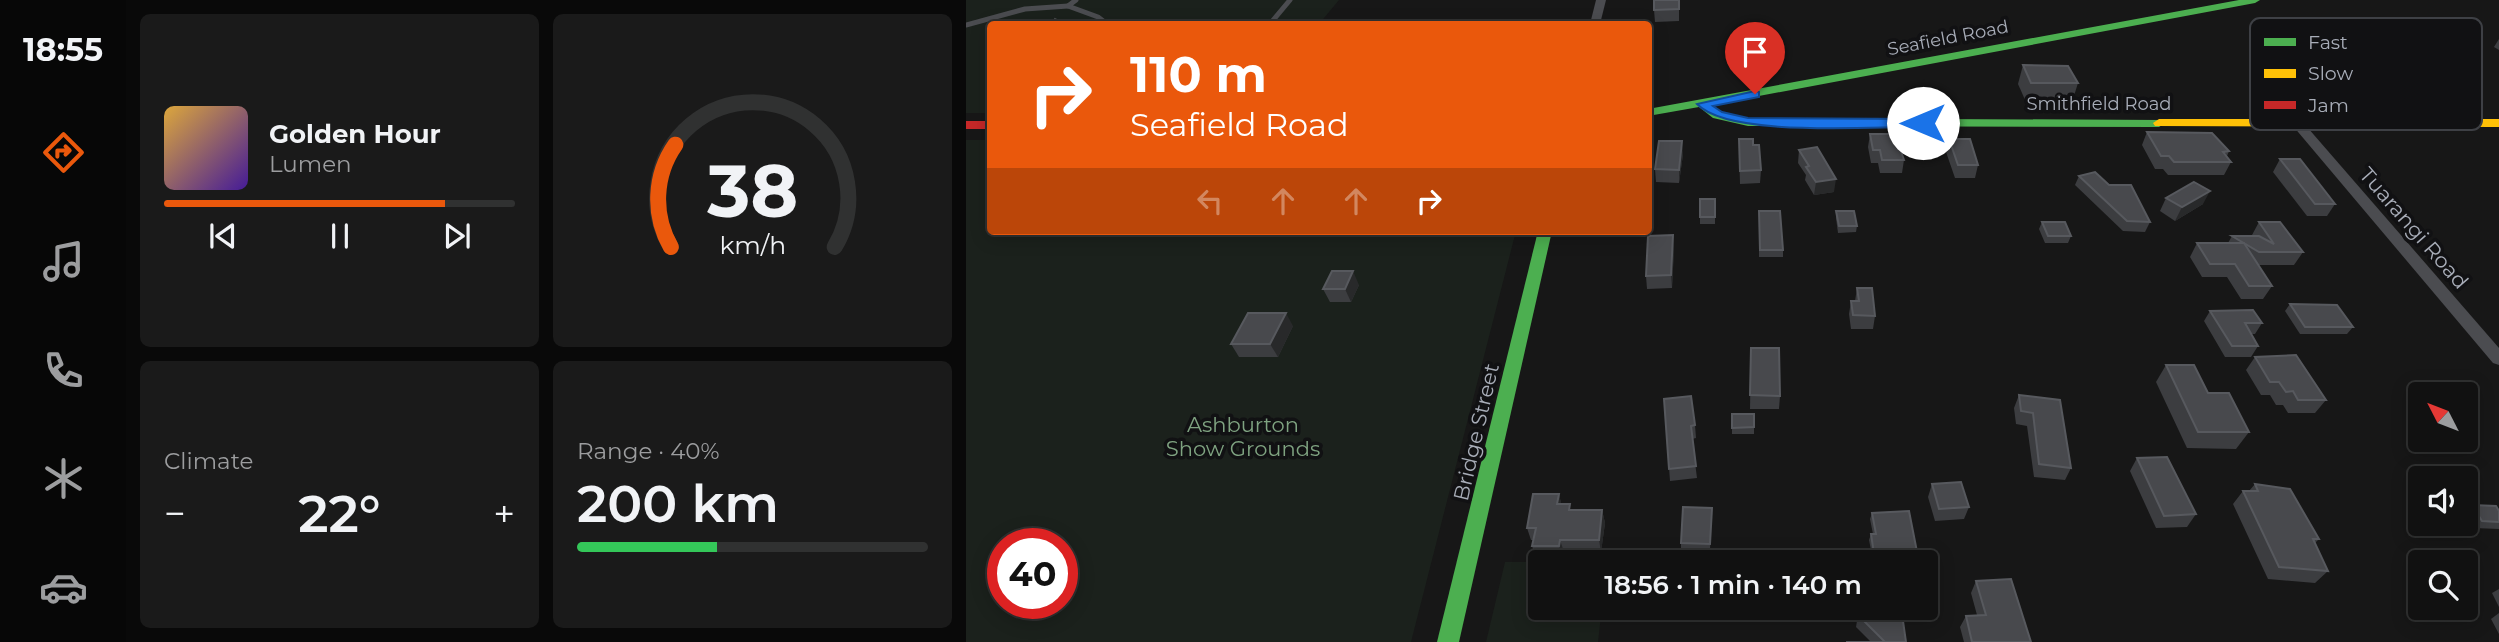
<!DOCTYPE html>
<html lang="en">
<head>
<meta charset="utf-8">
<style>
	:root { --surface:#111; --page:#1a1a1a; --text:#f1f3f6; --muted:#9c9d9f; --line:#303131; --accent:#ea580c }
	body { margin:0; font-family:Montserrat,sans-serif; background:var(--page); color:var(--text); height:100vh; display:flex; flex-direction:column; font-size:26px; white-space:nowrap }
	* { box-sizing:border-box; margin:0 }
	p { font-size:23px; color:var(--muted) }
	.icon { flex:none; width:38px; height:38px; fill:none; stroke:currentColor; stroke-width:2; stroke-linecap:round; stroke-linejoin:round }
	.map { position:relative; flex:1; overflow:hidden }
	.side { display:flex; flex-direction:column; gap:14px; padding:14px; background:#090909; width:840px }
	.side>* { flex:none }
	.guide { position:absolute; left:21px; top:21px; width:665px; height:214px; border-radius:7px; box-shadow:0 4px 18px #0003,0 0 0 2px var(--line); background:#ea580c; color:#fff; overflow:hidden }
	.needle { width:46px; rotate:312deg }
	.controls { position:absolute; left:1442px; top:382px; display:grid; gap:14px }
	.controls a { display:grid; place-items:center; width:70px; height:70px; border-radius:7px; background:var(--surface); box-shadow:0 4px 18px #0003,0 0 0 2px var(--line); font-size:35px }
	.speed { position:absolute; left:21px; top:528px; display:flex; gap:14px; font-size:35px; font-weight:700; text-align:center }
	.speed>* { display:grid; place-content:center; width:91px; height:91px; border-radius:50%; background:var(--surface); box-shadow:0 4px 18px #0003,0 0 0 2px var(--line); line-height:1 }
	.speed .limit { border:10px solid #d22; background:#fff; color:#111 }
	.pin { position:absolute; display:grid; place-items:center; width:60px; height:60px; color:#fff; margin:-72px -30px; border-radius:50% 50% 50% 0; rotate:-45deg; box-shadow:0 0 7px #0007 }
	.pin .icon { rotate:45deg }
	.me { position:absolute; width:77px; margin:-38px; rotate:270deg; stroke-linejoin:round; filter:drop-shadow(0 0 5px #0008) }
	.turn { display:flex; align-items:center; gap:24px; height:147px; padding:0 28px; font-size:32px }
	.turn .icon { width:91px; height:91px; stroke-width:2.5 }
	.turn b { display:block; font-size:49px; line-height:60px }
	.lanes { display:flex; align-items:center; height:66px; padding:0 28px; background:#0003; justify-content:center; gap:35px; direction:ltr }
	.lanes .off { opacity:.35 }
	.big { font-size:52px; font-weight:600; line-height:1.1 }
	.side .widget { flex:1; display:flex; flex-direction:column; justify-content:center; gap:10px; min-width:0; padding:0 24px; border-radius:10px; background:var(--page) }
	.side .dial { align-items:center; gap:0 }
	.dial svg { height:182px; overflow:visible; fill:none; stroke:var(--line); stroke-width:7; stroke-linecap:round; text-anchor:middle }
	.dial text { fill:var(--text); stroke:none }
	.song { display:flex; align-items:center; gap:21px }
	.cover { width:84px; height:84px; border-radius:10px; background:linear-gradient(135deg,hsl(40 70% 55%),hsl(260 70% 35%)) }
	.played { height:7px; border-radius:4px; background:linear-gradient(90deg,var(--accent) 80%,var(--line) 80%) }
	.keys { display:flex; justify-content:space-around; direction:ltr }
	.heat { display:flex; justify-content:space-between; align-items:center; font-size:38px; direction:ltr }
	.charge { height:10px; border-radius:5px; background:linear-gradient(90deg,#34c759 40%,var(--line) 0) }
	.side .tiles { flex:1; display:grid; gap:14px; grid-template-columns:repeat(2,1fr) }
	.trip { position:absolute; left:562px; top:550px; width:410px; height:70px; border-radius:7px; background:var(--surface); box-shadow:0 4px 18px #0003,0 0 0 2px var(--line); font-weight:600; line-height:70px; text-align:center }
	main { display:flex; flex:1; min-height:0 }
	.tabs { display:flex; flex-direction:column; width:126px; justify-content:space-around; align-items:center; background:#070707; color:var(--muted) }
	.tabs .icon { width:49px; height:49px }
	.tabs .current { color:var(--accent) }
	.tabs b { font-size:32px; color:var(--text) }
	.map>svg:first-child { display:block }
	.green { fill:#1b211c; fill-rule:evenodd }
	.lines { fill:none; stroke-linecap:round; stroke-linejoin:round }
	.path { stroke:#4d4e52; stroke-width:2.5; stroke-dasharray:2.5 3.5; stroke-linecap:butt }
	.lane { stroke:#4b4c50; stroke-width:5 }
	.street { fill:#4b4c50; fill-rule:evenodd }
	.fast { fill:#4caf50; fill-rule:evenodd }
	.slow { fill:#ffc107; fill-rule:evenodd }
	.jam { fill:#c62828; fill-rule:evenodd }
	.wall { fill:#3c3d40 }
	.shaded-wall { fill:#28292a }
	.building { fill:#48494d; stroke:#57595e; stroke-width:2 }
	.route { fill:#1a73e8; stroke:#114b97; stroke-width:2 }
	.labels { text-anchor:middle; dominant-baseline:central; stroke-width:7; stroke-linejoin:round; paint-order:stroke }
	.far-street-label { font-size:18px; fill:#a8adb8; stroke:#111113 }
	.street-label { font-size:21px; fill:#a8adb8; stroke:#111113 }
	.park-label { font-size:21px; fill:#7fa381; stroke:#111113 }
	.key { fill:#111113; stroke:#3e4045; stroke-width:2 }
	.key-label { font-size:19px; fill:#a8adb8 }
</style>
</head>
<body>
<main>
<nav class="tabs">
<b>18:55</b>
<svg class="icon current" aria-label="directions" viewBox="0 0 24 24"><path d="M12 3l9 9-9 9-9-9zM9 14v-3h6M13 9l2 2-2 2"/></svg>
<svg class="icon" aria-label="music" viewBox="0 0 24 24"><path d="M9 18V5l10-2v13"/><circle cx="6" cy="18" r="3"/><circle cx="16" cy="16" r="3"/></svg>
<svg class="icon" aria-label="phone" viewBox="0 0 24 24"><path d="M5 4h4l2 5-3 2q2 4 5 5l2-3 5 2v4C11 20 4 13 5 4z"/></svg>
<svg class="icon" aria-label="climate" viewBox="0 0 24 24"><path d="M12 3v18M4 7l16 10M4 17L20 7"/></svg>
<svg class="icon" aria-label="car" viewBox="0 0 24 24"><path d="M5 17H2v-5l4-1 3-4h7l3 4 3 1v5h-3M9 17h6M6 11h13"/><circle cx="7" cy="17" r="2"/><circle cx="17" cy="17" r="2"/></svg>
</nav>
<section class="side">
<div class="tiles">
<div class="widget">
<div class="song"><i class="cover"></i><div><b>Golden Hour</b><p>Lumen</p></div></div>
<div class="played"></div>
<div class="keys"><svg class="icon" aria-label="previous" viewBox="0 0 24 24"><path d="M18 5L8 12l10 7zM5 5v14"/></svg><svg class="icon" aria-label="pause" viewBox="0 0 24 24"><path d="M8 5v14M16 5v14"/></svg><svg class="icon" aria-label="next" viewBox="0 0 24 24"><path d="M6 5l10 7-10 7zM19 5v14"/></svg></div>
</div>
<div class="widget dial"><svg viewBox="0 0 100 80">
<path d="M14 69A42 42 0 1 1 86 69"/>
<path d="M14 69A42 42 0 0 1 16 24" stroke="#ea580c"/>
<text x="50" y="56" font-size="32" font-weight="700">38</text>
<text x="50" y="72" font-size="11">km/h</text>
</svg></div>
<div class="widget"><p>Climate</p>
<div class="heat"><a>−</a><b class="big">22°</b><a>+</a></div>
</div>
<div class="widget"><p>Range · 40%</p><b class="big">200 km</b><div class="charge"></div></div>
</div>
</section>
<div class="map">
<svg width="1533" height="642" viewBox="0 0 1533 642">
	<rect width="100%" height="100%" fill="#171717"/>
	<g class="green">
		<path d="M0 0H373L353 24H24V113H0Z"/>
		<path d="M0 140H24V231H550L445 642H0ZM37 544H96V604H37Z"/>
		<path d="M539 562H574V607H636L632 642H520Z"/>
	</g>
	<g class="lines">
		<path class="path" d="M88 19 101 24"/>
		<g class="lane">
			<path d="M110 0 102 6 132 17 141 24"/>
			<path d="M304 24 324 0"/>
			<path d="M0 25 59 9 102 6"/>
		</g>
		<g class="street">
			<path d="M630 0H640L634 24H624Z"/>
			<path d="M1331 119 1335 120 1533 348V365L1527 363 1327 126 1325 123Z"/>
		</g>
		<g class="fast">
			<path d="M1273 0H1294L1289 3 745 105 755 112 782 118 1197 120 1199 123 1193 127 782 126 747 118 733 107 682 116V109Z"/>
			<path d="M572 231H586L493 642H471Z"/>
		</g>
		<path class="slow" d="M1193 119H1533V127L1189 126 1187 123Z"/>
		<rect class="jam" x="0" y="121" width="24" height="8"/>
	</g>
	<g class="wall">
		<path d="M713 0V21L689 22 688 10Z"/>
		<path d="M1533 39V50L1528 47Z"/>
		<path d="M1057 65 1112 83 1106 102H1060L1052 84Z"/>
		<path d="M1181 132 1263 151 1261 156 1265 162 1258 175H1202L1197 169H1189L1176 145Z"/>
		<path d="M904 134 938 160 936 173H914L912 163H905L902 147Z"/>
		<path d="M983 139 1012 165 1009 178H989L980 152Z"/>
		<path d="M787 145 795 170 794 183 774 184 773 152Z"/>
		<path d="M833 150 868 192 848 195 839 180 840 175 832 163Z"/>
		<path d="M717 154 713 183 690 182 689 169Z"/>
		<path d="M1314 159 1369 204 1361 216H1341L1307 172Z"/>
		<path d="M1113 176 1143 185 1184 222 1179 232 1157 231 1109 185Z"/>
		<path d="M1200 198 1237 204 1209 221 1194 211Z"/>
		<rect x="734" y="199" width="15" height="25"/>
		<path d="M793 211 817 250V257H793Z"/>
		<path d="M870 211 891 226 890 232 872 233 870 218Z"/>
		<path d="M1076 222 1105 236 1102 243H1079L1073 229Z"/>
		<path d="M1293 222 1337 252 1328 265H1292L1306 286 1297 299H1275L1261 277H1236L1224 257 1231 243H1262L1266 236 1286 235Z"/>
		<path d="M708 248 706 288 681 289 680 276Z"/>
		<path d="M393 285 385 302H364L357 289Z"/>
		<path d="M891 288 909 316 907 329H885L883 314 885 301H889Z"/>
		<path d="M1324 304 1387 327 1381 334H1334L1319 311Z"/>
		<path d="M1244 311 1296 323 1289 334H1285L1292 346 1285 357H1259L1238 321Z"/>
		<path d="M327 326 312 357H273L265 344Z"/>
		<path d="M785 348 814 396 813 409H784Z"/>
		<path d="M1289 357 1360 400 1349 413H1322L1317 405H1310L1304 395H1295L1280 370Z"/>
		<path d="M1200 365 1242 393 1283 432 1270 449 1221 448 1190 382Z"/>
		<path d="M1053 395 1094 400 1105 468 1099 480 1068 477 1061 426 1050 424 1048 408Z"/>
		<path d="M698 399 729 425 730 438 726 439 731 478 704 481Z"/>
		<path d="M766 414 788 427V434H766Z"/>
		<path d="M1171 458 1230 514 1221 527 1190 528 1164 471Z"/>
		<path d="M966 484 1003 507 998 519 969 521 962 497Z"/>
		<path d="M1289 484 1353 539 1349 543 1362 571 1349 583 1302 579 1267 504 1277 491H1283Z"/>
		<path d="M593 494 595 504 606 510H636L639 523 635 552H598L597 558H570L566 546 567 540H565L561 528Z"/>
		<path d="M1506 505 1533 511V529L1508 528 1500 513V510Z"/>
		<path d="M746 508 744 550 715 549V543Z"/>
		<path d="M906 513 953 562H926L925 560H907L903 540 905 534H907L904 519Z"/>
		<path d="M1010 581 1065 642H998L994 627 1000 616 1011 615 1005 593Z"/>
		<path d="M1533 589V607L1526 593Z"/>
		<path d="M1533 613V634L1525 619Z"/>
		<path d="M892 615 940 642H905L890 627Z"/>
	</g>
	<g class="shaded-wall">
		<path d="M716 141 717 154 713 183V170Z"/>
		<path d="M870 179 868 192 848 195 850 182Z"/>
		<path d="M1244 191 1237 204 1209 221 1216 207Z"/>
		<path d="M707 235 708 248 706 288 705 275Z"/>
		<path d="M387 271 393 285 385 302 379 289Z"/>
		<path d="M320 313 327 326 312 357 304 344Z"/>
		<path d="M593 494 596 507 591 504Z"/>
		<path d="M636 510 639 523 635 552 633 540Z"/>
		<path d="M594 540 598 552 597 558 593 546Z"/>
	</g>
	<g class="building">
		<path d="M688 0H713V9L688 10Z"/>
		<path d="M1057 65 1102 66 1112 83H1065Z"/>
		<path d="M1181 132 1246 133 1263 151 1257 152 1265 162H1208L1203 156H1195Z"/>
		<path d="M904 134H929L938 160H916L914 150H907Z"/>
		<path d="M773 139H787V145H793L795 170 774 171Z"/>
		<path d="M983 139H1004L1012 165H992Z"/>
		<path d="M693 141H716L713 170 689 169Z"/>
		<path d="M851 147 870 179 850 182 840 167 843 166 833 150Z"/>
		<path d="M1314 159H1334L1369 204H1349Z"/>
		<path d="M1129 172 1143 185H1165L1184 222 1161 221 1113 176Z"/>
		<path d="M1228 182 1244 191 1216 207 1200 198Z"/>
		<rect x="734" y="199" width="15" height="18"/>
		<path d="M793 211H814L817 250H794Z"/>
		<path d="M870 211H888L891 226H873Z"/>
		<path d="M1076 222H1099L1105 236H1082Z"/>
		<path d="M1293 222H1314L1337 252H1293L1266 236H1293L1308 244Z"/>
		<path d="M707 235 705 275 680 276 682 236Z"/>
		<path d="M1231 243H1278L1306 286H1283L1269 264H1244Z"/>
		<path d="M366 271H387L379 289H357Z"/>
		<path d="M891 288H906L909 316 887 315 885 301H893Z"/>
		<path d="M1324 304 1371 305 1387 327H1339Z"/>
		<path d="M1287 310 1296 323H1279L1292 346H1266L1244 311Z"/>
		<path d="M282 313H320L304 344H265Z"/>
		<path d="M785 348H813L814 396 784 395Z"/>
		<path d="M1330 355 1360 400H1332L1327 391 1320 392 1313 382H1304L1289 357Z"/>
		<path d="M1200 365H1228L1242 393H1263L1283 432H1232Z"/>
		<path d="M1053 395 1094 400 1105 468 1073 464 1067 413 1055 411Z"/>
		<path d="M725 396 729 425 725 426 730 466 703 469 698 399Z"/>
		<path d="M766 414H788V427L766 428Z"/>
		<path d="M1201 457 1230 514 1198 516 1171 458Z"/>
		<path d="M995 482 1003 507 973 509 966 484Z"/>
		<path d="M1289 484 1324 489 1353 539H1347L1362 571 1313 567 1277 491H1292Z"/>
		<path d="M567 494H593L591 504H604L603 510H636L633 540H594L593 546H566L570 528H561Z"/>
		<path d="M1506 505 1530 506 1533 511V522L1516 521Z"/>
		<path d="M717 507 746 508 744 544 715 543Z"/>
		<path d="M943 511 953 562H929L927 554H908L905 534H910L906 513Z"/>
		<path d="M1045 579 1065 642H1006L1000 616 1020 615 1010 581Z"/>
		<path d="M901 607H922L937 621 940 642H880H919L892 615Z"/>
	</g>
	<path class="route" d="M789 91 793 92V97L747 106 756 112 782 118 957 119 963 123 957 127C907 126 763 138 731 104Z"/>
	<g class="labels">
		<g class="far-street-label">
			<text transform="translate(982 38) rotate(-11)">Seafield Road</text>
			<text x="1133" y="104">Smithfield Road</text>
		</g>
		<g class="street-label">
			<text transform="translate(1448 228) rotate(49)">Tuarangi Road</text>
			<text transform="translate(510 432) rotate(-77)">Bridge Street</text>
		</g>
		<g class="park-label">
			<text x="277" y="424">Ashburton<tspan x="277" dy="24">Show Grounds</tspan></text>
		</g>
	</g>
	<rect x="1284" y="18" width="232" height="112" rx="10" class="key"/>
	<rect x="1298" y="38" width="32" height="8" fill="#4caf50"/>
	<rect x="1298" y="69" width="32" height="9" fill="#ffc107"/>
	<rect x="1298" y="101" width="32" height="8" fill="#c62828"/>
	<g class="key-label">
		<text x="1342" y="49">Fast</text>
		<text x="1342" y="80">Slow</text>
		<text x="1342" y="112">Jam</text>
	</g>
</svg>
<div class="controls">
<a><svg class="needle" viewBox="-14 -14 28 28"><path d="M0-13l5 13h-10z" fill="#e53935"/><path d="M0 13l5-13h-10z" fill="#9c9d9f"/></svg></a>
<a><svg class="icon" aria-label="sound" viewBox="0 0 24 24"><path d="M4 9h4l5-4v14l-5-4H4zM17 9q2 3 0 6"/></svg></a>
<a><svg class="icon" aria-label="search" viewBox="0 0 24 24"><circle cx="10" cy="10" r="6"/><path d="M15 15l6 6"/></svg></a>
</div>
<div class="speed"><div class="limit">40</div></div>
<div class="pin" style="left:789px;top:94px;background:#d93025"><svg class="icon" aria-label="arrive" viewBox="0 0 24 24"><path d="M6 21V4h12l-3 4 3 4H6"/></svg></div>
<svg class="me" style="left:957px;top:123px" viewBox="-20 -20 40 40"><circle r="19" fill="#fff"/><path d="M0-13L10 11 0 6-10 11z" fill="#1a73e8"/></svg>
<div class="trip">18:56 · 1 min · 140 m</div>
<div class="guide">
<div class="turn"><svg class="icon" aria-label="right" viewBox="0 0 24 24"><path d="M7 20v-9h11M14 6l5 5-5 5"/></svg><div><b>110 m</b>Seafield Road</div></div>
<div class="lanes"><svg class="icon off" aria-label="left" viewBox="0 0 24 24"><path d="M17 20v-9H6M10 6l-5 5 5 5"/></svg><svg class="icon off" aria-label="ahead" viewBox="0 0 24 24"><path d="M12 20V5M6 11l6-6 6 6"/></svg><svg class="icon off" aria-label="ahead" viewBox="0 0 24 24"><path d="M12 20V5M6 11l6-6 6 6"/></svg><svg class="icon" aria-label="right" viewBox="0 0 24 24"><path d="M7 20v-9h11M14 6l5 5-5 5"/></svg></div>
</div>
</div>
</main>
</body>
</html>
